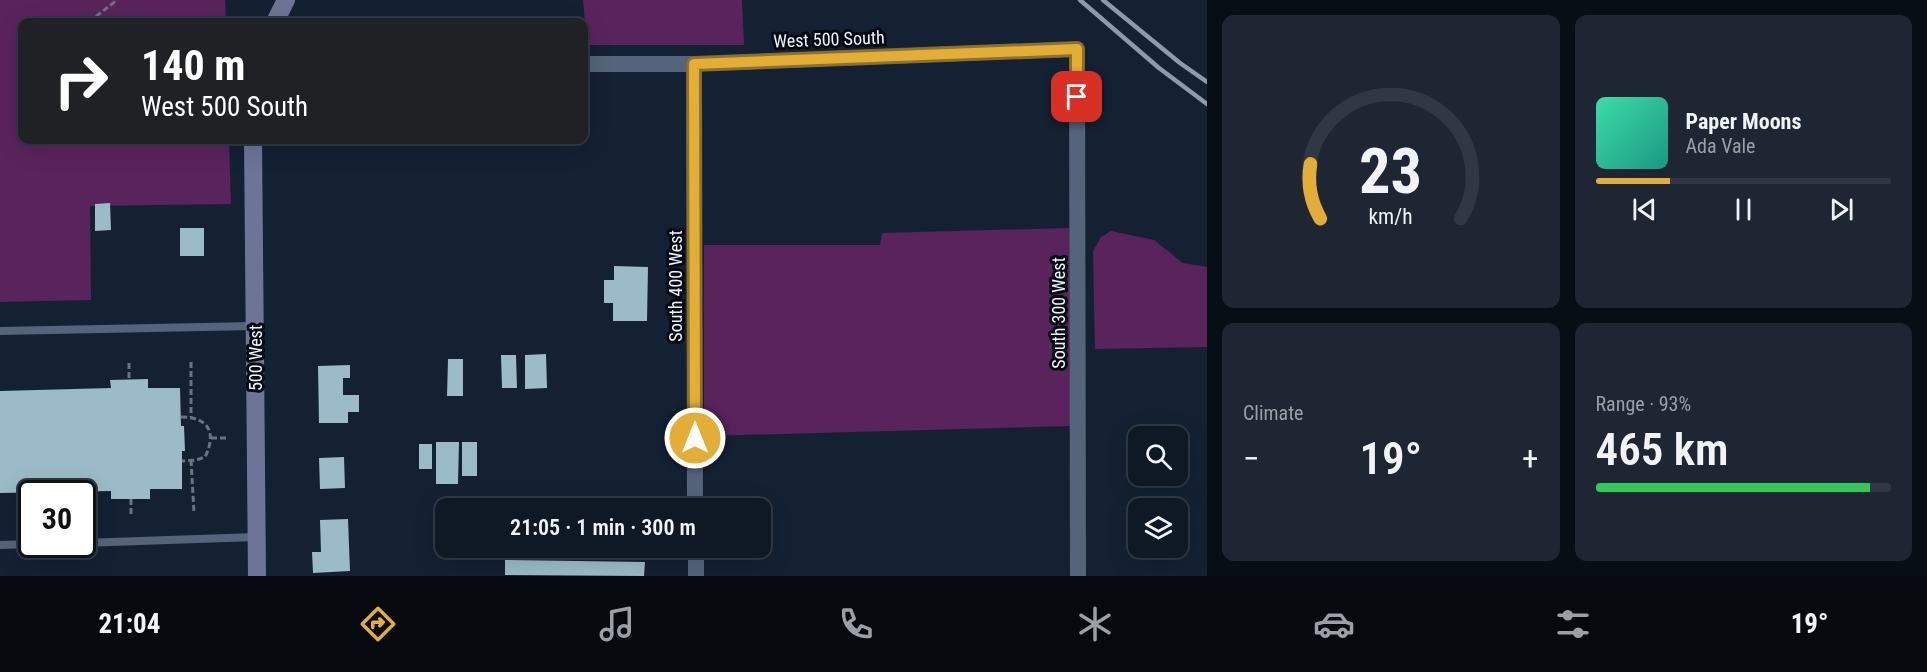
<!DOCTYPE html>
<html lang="en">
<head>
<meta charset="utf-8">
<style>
	:root { --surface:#0f1926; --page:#1d2632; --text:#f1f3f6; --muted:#9ba0a7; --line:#2f3843; --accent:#e3ae35 }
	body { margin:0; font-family:"Roboto Condensed",sans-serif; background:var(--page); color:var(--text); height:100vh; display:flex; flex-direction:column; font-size:22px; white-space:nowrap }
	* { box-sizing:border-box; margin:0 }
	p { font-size:20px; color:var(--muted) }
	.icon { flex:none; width:33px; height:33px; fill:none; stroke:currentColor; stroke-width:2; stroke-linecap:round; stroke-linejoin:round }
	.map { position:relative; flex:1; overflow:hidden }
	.side { display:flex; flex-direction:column; gap:15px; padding:15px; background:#080e15; width:720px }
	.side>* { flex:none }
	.hud { position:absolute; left:18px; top:18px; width:570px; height:126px; border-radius:12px; box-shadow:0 6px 24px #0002,0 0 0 2px var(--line); background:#202124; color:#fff; overflow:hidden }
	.tools { position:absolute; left:1128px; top:426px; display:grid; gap:12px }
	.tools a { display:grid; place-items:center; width:60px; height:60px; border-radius:12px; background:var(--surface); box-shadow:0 6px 24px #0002,0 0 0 2px var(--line); font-size:30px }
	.speed { position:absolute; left:18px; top:480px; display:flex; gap:12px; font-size:30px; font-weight:700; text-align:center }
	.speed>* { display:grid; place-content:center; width:78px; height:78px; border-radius:50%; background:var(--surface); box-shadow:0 6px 24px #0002,0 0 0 2px var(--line); line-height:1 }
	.speed .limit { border:3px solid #111; border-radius:9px; background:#fff; color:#111 }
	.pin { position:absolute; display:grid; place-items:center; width:51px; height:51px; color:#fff; margin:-26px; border-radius:12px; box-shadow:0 3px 9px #0006 }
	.me { position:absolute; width:66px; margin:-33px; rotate:0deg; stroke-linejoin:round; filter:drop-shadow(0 0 4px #0008) }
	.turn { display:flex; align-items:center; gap:21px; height:126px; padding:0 24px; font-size:27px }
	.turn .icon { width:78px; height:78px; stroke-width:2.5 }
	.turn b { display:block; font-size:42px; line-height:51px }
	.big { font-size:45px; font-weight:600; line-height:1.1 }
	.side .card { flex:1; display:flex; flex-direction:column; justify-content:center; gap:9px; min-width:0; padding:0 21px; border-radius:12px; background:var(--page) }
	.side .dial { align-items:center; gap:0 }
	.dial svg { height:156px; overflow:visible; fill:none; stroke:var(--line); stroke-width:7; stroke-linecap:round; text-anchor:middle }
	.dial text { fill:var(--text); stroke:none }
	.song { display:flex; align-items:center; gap:18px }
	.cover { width:72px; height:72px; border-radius:9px; background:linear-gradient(135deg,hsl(160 70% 55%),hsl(170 70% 35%)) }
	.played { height:6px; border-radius:3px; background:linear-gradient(90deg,var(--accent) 25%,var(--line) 25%) }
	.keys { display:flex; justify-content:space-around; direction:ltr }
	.heat { display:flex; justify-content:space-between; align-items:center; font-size:33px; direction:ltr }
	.charge { height:9px; border-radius:4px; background:linear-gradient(90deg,#34c759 93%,var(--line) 0) }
	.side .tiles { flex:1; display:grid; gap:15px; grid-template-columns:repeat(2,1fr) }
	.trip { position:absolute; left:435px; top:498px; width:336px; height:60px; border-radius:12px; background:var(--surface); box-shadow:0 6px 24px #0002,0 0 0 2px var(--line); font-weight:600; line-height:60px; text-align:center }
	.menu { display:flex; height:96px; justify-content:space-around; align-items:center; background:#060a0f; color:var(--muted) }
	.menu .icon { width:42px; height:42px }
	.menu .active { color:var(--accent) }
	.menu b { font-size:27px; color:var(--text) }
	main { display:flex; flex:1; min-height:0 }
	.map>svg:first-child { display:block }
	.green { fill:#59245c }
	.building { fill:#9abbc7 }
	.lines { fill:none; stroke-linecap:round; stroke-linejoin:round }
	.path { stroke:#697483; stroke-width:3; stroke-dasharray:6 3; stroke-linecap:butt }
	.lane { stroke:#55647a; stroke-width:8 }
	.street { stroke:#55647a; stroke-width:16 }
	.secondary { stroke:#6d7497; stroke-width:18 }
	.rail { stroke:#8f99a7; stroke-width:4.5 }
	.route-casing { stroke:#947122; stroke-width:15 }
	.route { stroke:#e3ae35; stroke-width:10 }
	.labels { text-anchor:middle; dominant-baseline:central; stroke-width:6; stroke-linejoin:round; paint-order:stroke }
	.street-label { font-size:18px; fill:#edf5ff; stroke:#050a12 }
</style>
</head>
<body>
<main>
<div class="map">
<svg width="1207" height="576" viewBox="0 0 1207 576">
	<rect width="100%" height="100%" fill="#142133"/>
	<g class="green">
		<path d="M0 0H225L226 22H22V140H229L231 204 90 206 91 300 0 302Z"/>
		<path d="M583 0H742L744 45H587Z"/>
		<path d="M1069 228 1070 426 704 436V245H880L882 233Z"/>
		<path d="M1111 231 1154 240 1183 263 1207 267V347L1095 349 1093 251 1101 237Z"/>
	</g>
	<g class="building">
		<path d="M110 203 111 230 95 231V204Z"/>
		<rect x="180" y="228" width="24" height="28"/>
		<path d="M614 266 648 267 647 321H613V303H604V280H614Z"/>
		<path d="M546 354 547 388 525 389V355Z"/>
		<path d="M501 355H516L517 388H502Z"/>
		<path d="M448 359H463V396H447Z"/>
		<path d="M350 365V378H343V395H359V412H348V423H319L318 366Z"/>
		<path d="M148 379V388H180L181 426H184L185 451H182V489H150V499H111V491L0 493V391L111 388 110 380Z"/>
		<path d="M436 442H459L458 484H436Z"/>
		<rect x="462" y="442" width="15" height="34"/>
		<rect x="419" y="444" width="13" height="25"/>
		<path d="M344 457 345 488 320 489 319 458Z"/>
		<path d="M348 519 350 571 313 573 312 552H321L320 520Z"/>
		<path d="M505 560 645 562 644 576 505 575Z"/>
	</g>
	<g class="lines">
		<g class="path">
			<path d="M89 22 117 0"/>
			<path d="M191 362V417"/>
			<path d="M129 363V379"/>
			<path d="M181 417C209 417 217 433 205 457L196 460 182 461"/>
			<path d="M211 438H229"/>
			<path d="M191 460 194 513"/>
			<path d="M131 499V514"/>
		</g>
		<g class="lane">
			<path d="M0 331 254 326"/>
			<path d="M82 543 256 537"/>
			<path d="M0 545 32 544"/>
		</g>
		<g class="street">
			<path d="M584 64H694L1077 49 1078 576"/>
			<path d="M694 64 695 508"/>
			<path d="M696 548V576"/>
		</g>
		<g class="secondary">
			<path d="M275 22 286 0"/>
			<path d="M253 140 257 576"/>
		</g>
		<g class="rail">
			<path d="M1080 0 1159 68 1207 104"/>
			<path d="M1103 0 1180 63 1207 82"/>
		</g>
	</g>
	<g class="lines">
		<defs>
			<path id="route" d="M695 438 694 64 1077 49V97"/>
		</defs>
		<use href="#route" class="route-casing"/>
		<use href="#route" class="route"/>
	</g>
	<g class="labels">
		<g class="street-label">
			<text transform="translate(829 39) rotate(-2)">West 500 South</text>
			<text transform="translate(675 286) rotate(-90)">South 400 West</text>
			<text transform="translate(1058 313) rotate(-90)">South 300 West</text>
			<text transform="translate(255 358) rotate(-90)">500 West</text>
		</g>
	</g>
</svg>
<div class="tools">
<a><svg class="icon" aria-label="search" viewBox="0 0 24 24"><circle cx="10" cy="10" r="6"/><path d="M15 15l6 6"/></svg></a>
<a><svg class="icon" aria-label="layers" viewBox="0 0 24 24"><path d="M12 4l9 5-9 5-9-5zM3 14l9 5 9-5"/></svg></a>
</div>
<div class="speed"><div class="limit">30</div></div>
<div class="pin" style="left:1077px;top:97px;background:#d93025"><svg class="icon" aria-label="arrive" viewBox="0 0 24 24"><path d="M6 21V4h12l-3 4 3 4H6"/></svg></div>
<svg class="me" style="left:695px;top:438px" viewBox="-20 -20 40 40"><circle r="17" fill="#e3ae35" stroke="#fff" stroke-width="3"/><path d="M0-11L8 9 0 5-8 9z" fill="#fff"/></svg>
<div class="trip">21:05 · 1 min · 300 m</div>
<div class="hud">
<div class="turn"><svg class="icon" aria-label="right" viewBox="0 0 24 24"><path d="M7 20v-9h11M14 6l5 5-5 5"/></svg><div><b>140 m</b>West 500 South</div></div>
</div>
</div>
<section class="side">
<div class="tiles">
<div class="card dial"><svg viewBox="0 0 100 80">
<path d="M14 69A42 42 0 1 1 86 69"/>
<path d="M14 69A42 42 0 0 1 9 41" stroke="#e3ae35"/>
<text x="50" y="56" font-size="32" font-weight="700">23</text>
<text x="50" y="72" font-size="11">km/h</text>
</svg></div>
<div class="card">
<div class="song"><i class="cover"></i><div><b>Paper Moons</b><p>Ada Vale</p></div></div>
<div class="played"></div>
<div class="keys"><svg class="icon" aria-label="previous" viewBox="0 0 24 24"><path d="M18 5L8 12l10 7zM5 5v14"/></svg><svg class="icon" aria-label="pause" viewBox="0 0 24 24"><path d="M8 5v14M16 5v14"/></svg><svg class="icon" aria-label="next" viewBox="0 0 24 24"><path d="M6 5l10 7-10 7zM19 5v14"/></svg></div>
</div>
<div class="card"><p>Climate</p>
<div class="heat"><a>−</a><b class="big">19°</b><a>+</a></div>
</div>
<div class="card"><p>Range · 93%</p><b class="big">465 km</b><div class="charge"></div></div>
</div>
</section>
</main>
<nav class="menu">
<b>21:04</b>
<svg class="icon active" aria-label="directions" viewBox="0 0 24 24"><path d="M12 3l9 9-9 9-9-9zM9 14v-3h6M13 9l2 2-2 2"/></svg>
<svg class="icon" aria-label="music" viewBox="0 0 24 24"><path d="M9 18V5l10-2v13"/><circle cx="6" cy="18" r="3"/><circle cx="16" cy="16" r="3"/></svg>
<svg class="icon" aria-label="phone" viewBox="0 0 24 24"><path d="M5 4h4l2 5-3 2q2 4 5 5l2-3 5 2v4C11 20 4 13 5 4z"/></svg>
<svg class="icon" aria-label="climate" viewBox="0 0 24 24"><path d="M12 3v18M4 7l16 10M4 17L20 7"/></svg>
<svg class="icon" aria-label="car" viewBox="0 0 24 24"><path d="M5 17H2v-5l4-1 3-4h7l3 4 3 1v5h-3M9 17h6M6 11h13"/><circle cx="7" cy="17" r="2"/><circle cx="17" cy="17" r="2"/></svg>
<svg class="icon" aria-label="filters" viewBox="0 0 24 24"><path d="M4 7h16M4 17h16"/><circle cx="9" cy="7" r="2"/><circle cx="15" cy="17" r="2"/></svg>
<b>19°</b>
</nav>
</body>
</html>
